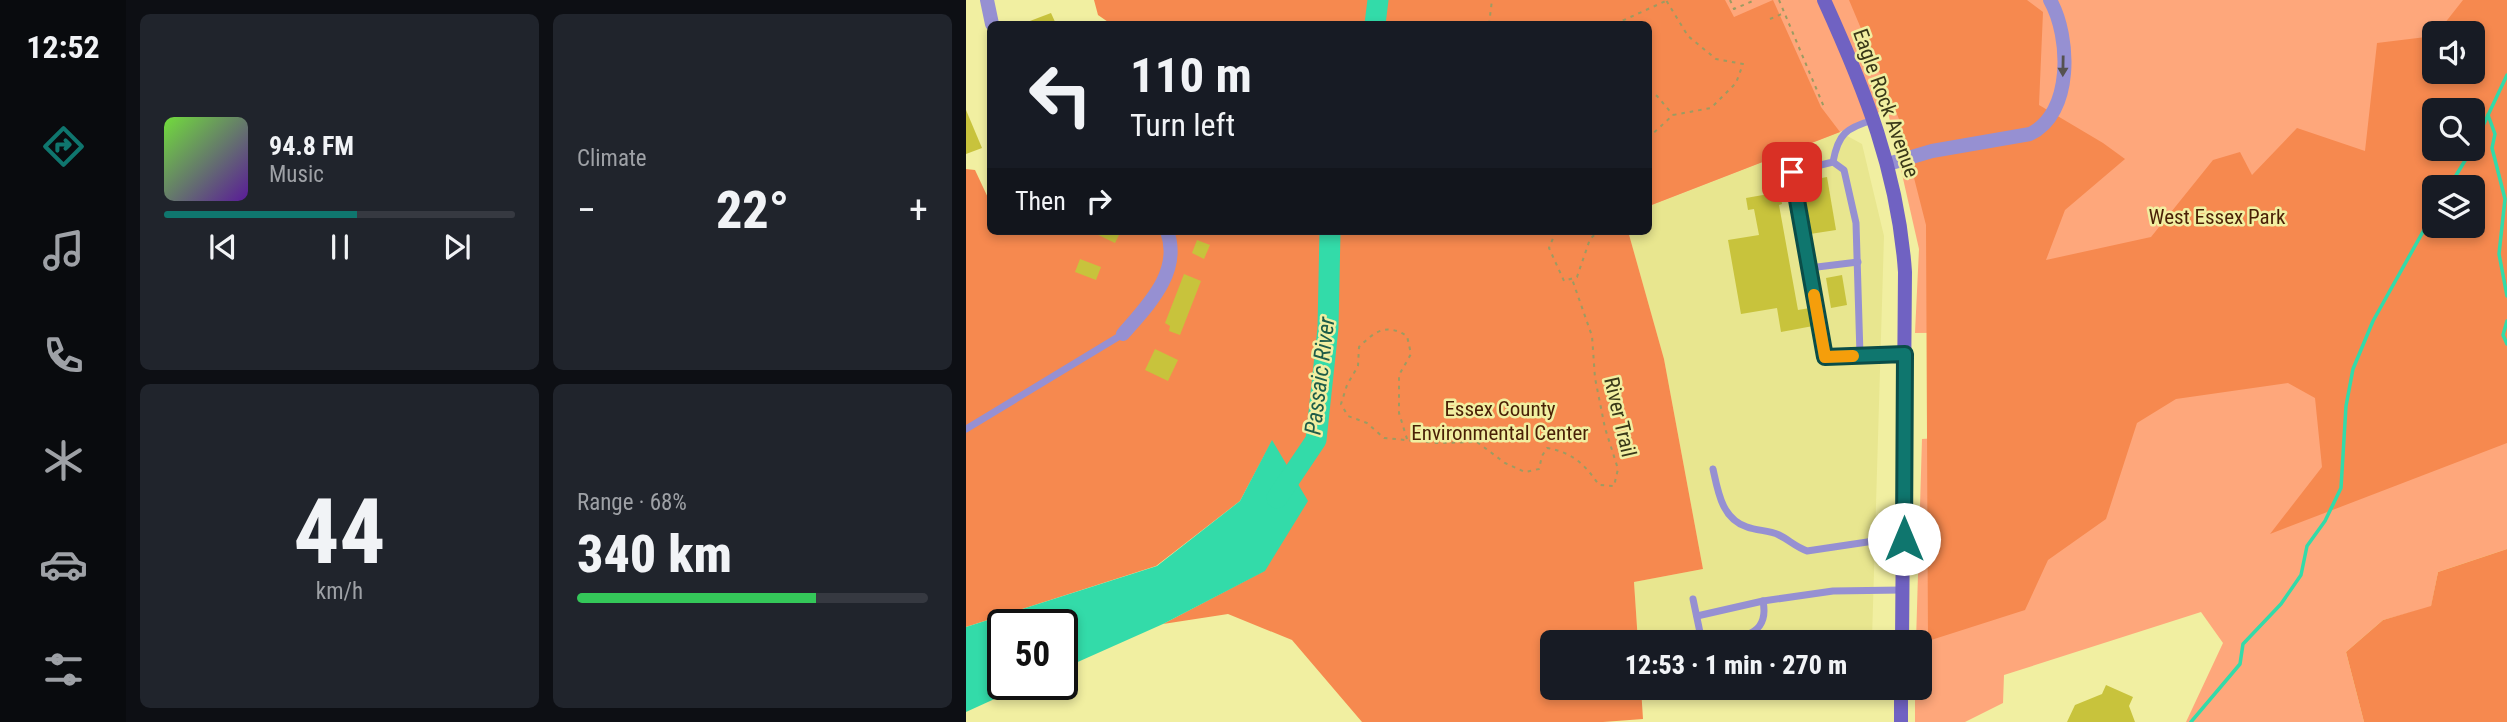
<!DOCTYPE html>
<html lang="en">
<head>
<meta charset="utf-8">
<style>
	:root { --surface:#171b24; --page:#20242c; --text:#f1f3f6; --muted:#9ea1a6; --line:#363941; --accent:#0f766e }
	body { margin:0; font-family:"Roboto Condensed",sans-serif; background:var(--page); color:var(--text); height:100vh; display:flex; flex-direction:column; font-size:26px; white-space:nowrap }
	* { box-sizing:border-box; margin:0 }
	p { font-size:23px; color:var(--muted) }
	.icon { flex:none; width:38px; height:38px; fill:none; stroke:currentColor; stroke-width:2; stroke-linecap:round; stroke-linejoin:round }
	.map { position:relative; flex:1; overflow:hidden }
	.sheet { display:flex; flex-direction:column; gap:14px; padding:14px; background:#0d0f14; width:840px }
	.sheet>* { flex:none }
	.banner { position:absolute; left:21px; top:21px; width:665px; height:214px; border-radius:10px; box-shadow:0 4px 10px #0003; background:#171b24; color:var(--text); overflow:hidden }
	.controls { position:absolute; left:1456px; top:21px; display:grid; gap:14px }
	.controls a { display:grid; place-items:center; width:63px; height:63px; border-radius:10px; background:var(--surface); box-shadow:0 4px 10px #0003; font-size:35px }
	.speed { position:absolute; left:21px; top:609px; display:flex; gap:14px; font-size:35px; font-weight:700; text-align:center }
	.speed>* { display:grid; place-content:center; width:91px; height:91px; border-radius:50%; background:var(--surface); box-shadow:0 4px 10px #0003; line-height:1 }
	.speed .limit { border:4px solid #111; border-radius:10px; background:#fff; color:#111 }
	.pin { position:absolute; display:grid; place-items:center; width:60px; height:60px; color:#fff; margin:-30px; border-radius:14px; box-shadow:0 4px 10px #0006 }
	.me { position:absolute; width:77px; margin:-38px; rotate:0deg; stroke-linejoin:round; filter:drop-shadow(0 0 5px #0008) }
	.turn { display:flex; align-items:center; gap:24px; height:147px; padding:0 28px; font-size:32px }
	.turn .icon { width:91px; height:91px; stroke-width:2.5 }
	.turn b { display:block; font-size:49px; line-height:60px }
	.then { display:flex; align-items:center; height:66px; padding:0 28px; background:#0003; gap:14px; font-size:26px }
	.big { font-size:52px; font-weight:800; line-height:1.1 }
	.sheet .card { flex:1; display:flex; flex-direction:column; justify-content:center; gap:10px; min-width:0; padding:0 24px; border-radius:10px; background:var(--page) }
	.sheet .dial { align-items:center; gap:0 }
	.dial b { font-size:91px; line-height:1 }
	.song { display:flex; align-items:center; gap:21px }
	.cover { width:84px; height:84px; border-radius:10px; background:linear-gradient(135deg,hsl(100 70% 55%),hsl(270 70% 35%)) }
	.played { height:7px; border-radius:4px; background:linear-gradient(90deg,var(--accent) 55%,var(--line) 55%) }
	.keys { display:flex; justify-content:space-around; direction:ltr }
	.heat { display:flex; justify-content:space-between; align-items:center; font-size:38px; direction:ltr }
	.charge { height:10px; border-radius:5px; background:linear-gradient(90deg,#34c759 68%,var(--line) 0) }
	.sheet .tiles { flex:1; display:grid; gap:14px; grid-template-columns:repeat(2,1fr) }
	.trip { position:absolute; left:574px; top:630px; width:392px; height:70px; border-radius:10px; background:var(--surface); box-shadow:0 4px 10px #0003; font-weight:800; line-height:70px; text-align:center }
	main { display:flex; flex:1; min-height:0 }
	.tab-bar { display:flex; flex-direction:column; width:126px; justify-content:space-around; align-items:center; background:#090b0e; color:var(--muted) }
	.tab-bar .icon { width:49px; height:49px }
	.tab-bar .active { color:var(--accent) }
	.tab-bar b { font-size:32px; color:var(--text) }
	.map>svg:first-child { display:block }
	.built { fill:#e8e68f }
	.green { fill:#fea77b; fill-rule:evenodd }
	.forest { fill:#f6894f; fill-rule:evenodd }
	.water { fill:#33dba9 }
	.lines { fill:none; stroke-linecap:round; stroke-linejoin:round }
	.stream { stroke:#33dba9; stroke-width:3.5 }
	.river { stroke:#33dba9; stroke-width:21 }
	.building { fill:#c8c33c }
	.path { stroke:#9c9b62; stroke-width:2; stroke-dasharray:3.5 5; stroke-linecap:butt }
	.service { stroke:#9690d2; stroke-width:7 }
	.minor { stroke:#9690d2; stroke-width:14 }
	.secondary { stroke:#7062c2; stroke-width:14 }
	.oneway { fill:#555250 }
	.route-casing { stroke:#0a4d48; stroke-width:18 }
	.route { stroke:#0f766e; stroke-width:12 }
	.slow { stroke:#f59e0b; stroke-width:12 }
	.labels { text-anchor:middle; dominant-baseline:central; stroke-width:5; stroke-linejoin:round; paint-order:stroke }
	.street-label { font-size:21px; fill:#393818; stroke:#f1efa1 }
	.park-label { font-size:21px; fill:#491f06; stroke:#f1efa1 }
	.water-label { font-size:23px; font-style:italic; fill:#1e5c48; stroke:#f1efa1 }
</style>
</head>
<body>
<main>
<nav class="tab-bar">
<b>12:52</b>
<svg class="icon active" aria-label="directions" viewBox="0 0 24 24"><path d="M12 3l9 9-9 9-9-9zM9 14v-3h6M13 9l2 2-2 2"/></svg>
<svg class="icon" aria-label="music" viewBox="0 0 24 24"><path d="M9 18V5l10-2v13"/><circle cx="6" cy="18" r="3"/><circle cx="16" cy="16" r="3"/></svg>
<svg class="icon" aria-label="phone" viewBox="0 0 24 24"><path d="M5 4h4l2 5-3 2q2 4 5 5l2-3 5 2v4C11 20 4 13 5 4z"/></svg>
<svg class="icon" aria-label="climate" viewBox="0 0 24 24"><path d="M12 3v18M4 7l16 10M4 17L20 7"/></svg>
<svg class="icon" aria-label="car" viewBox="0 0 24 24"><path d="M5 17H2v-5l4-1 3-4h7l3 4 3 1v5h-3M9 17h6M6 11h13"/><circle cx="7" cy="17" r="2"/><circle cx="17" cy="17" r="2"/></svg>
<svg class="icon" aria-label="filters" viewBox="0 0 24 24"><path d="M4 7h16M4 17h16"/><circle cx="9" cy="7" r="2"/><circle cx="15" cy="17" r="2"/></svg>
</nav>
<section class="sheet">
<div class="tiles">
<div class="card">
<div class="song"><i class="cover"></i><div><b>94.8 FM</b><p>Music</p></div></div>
<div class="played"></div>
<div class="keys"><svg class="icon" aria-label="previous" viewBox="0 0 24 24"><path d="M18 5L8 12l10 7zM5 5v14"/></svg><svg class="icon" aria-label="pause" viewBox="0 0 24 24"><path d="M8 5v14M16 5v14"/></svg><svg class="icon" aria-label="next" viewBox="0 0 24 24"><path d="M6 5l10 7-10 7zM19 5v14"/></svg></div>
</div>
<div class="card"><p>Climate</p>
<div class="heat"><a>−</a><b class="big">22°</b><a>+</a></div>
</div>
<div class="card dial"><b>44</b><p>km/h</p></div>
<div class="card"><p>Range · 68%</p><b class="big">340 km</b><div class="charge"></div></div>
</div>
</section>
<div class="map">
<svg width="1541" height="722" viewBox="0 0 1541 722">
	<rect width="100%" height="100%" fill="#f1efa1"/>
	<path class="built" d="M874 132 896 144 918 236 906 639 886 642H672L668 582 737 569 698 359 662 231H682L683 206Z"/>
	<path class="green" d="M464 0H1541V549L1472 572 1465 607 1417 620 1380 652 1398 722H1220L1257 643 1235 612 1038 675 1037 703 999 722H949V688H954V642H950L956 439 1067 432 1065 332 949 333 953 249 921 108 874 132 683 206 682 24H462ZM1468 33H1507V72H1468ZM1468 110H1507V149H1468ZM1468 187H1507V226H1468Z"/>
	<g class="forest">
		<path d="M128 0H759L768 17 807 0 855 107 874 132 683 206 682 24H145L132 15Z"/>
		<path d="M883 0H1061L1077 12 1073 105 1137 143 1159 159 1099 210 1080 260 1185 237 1247 160 1274 152 1286 175 1331 128 1399 151 1411 43 1468 36V72H1507V33H1471L1497 0H1541V443L1304 534 1356 467 1349 398 1322 383 1210 399 1171 423 1140 519 1082 560 1059 610 962 641 960 225 933 119ZM1468 110H1507V149H1468ZM1468 187H1507V226H1468Z"/>
		<path d="M0 169 9 170 24 202V231H38L41 235 49 231H662L698 359 737 569 668 582 672 642H586V688H675L677 719 637 722H396L326 640 262 614 197 624 298 571 306 441 274 501 190 566 0 627Z"/>
		<path d="M1541 549V722H1398L1380 652 1417 620 1465 606 1472 572Z"/>
	</g>
	<path class="water" d="M306 440 342 501 299 571 197 624 96 669V625H37V684H61L0 712V627L191 566 274 501Z"/>
	<g class="lines">
		<g class="stream">
			<path d="M1522 115 1529 134 1526 148 1539 199 1533 254 1541 296"/>
			<path d="M1507 147 1541 75"/>
			<path d="M1483 187 1506 149"/>
			<path d="M1541 321 1537 335 1541 344"/>
			<path d="M1225 722 1274 664 1277 644 1315 604 1335 575 1341 546 1359 521 1375 488 1380 406 1387 369 1407 321 1468 212"/>
		</g>
		<g class="river">
			<path d="M409 24 412 0"/>
			<path d="M311 498 350 440 362 328 364 231"/>
		</g>
	</g>
	<g class="building">
		<path d="M85 13 90 24H56Z"/>
		<path d="M0 110 16 148 0 154Z"/>
		<path d="M861 177 870 230 844 234 834 182Z"/>
		<path d="M814 192 816 204 813 205 832 310 844 308 847 326 815 332 811 308 775 314 762 240 793 235 788 209 782 210 780 198Z"/>
		<path d="M124 231H155L149 243Z"/>
		<path d="M231 240 244 245 238 259 226 253Z"/>
		<path d="M114 259 135 267 130 280 109 272Z"/>
		<path d="M218 274 235 281 214 335 203 331 204 326 199 323Z"/>
		<path d="M876 275 881 305 865 308 860 278Z"/>
		<path d="M189 349 212 360 202 381 179 370Z"/>
		<path d="M1140 685 1167 697 1163 706 1169 722H1101L1109 705 1136 694Z"/>
	</g>
	<g class="lines">
		<g class="path">
			<path d="M764 0 768 9 789 0"/>
			<path d="M813 0 858 107"/>
			<path d="M804 19 818 13"/>
			<path d="M523 24 526 0"/>
			<path d="M649 24 702 0"/>
			<path d="M682 92 691 96 707 115"/>
			<path d="M682 138 707 115 745 108 770 83 777 64 750 59 722 36 700 0"/>
			<path d="M682 162V171"/>
			<path d="M590 231 583 248 598 281 611 277 624 239 633 231"/>
			<path d="M441 439 433 413V375L445 354 441 336C420 323 409 331 393 347L392 366 381 385 375 404 382 416 401 423 418 438 471 443 511 442 539 463 559 472 573 469 576 456 581 448C608 453 618 464 633 485L648 486 652 469 639 428 629 378 626 336 606 279"/>
		</g>
		<g class="service">
			<path d="M907 120C880 128 872 134 867 162L826 172 859 357 939 354"/>
			<path d="M867 162 878 170 890 223 894 355"/>
			<path d="M843 268 892 262"/>
			<path d="M0 429 157 334"/>
			<path d="M747 469C752 492 756 519 781 527 792 531 803 530 813 535 823 540 830 547 841 551L908 541 937 539"/>
			<path d="M727 599 736 642"/>
			<path d="M731 616 797 601 867 591 936 590"/>
			<path d="M747 642C774 637 804 637 797 601"/>
			<path d="M891 688 892 692 935 688"/>
		</g>
		<g class="minor">
			<path d="M21 0 26 24"/>
			<path d="M922 164 966 151 1064 134C1107 114 1105 37 1084 0"/>
			<path d="M157 334C182 305 216 272 201 231"/>
		</g>
		<g class="secondary">
			<path d="M858 0C899 90 932 172 939 272L936 642"/>
			<path d="M935 722V688"/>
		</g>
	</g>
	<defs><path id="oneway-solid" d="M-6-.8H1V-3.2L6.5 0L1 3.2V.8H-6Z" transform="scale(1.75)"/></defs>
	<use class="oneway" href="#oneway-solid" transform="translate(1097 66) rotate(91)"/>
	<g class="lines">
		<defs>
			<path id="route" d="M826 172 859 357 939 354 938 539"/>
		</defs>
		<use href="#route" class="route-casing"/>
		<use href="#route" class="route"/>
		<path class="slow" d="M848 295 859 357 887 356"/>
	</g>
	<g class="labels">
		<g class="street-label">
			<text transform="translate(920 103) rotate(70)">Eagle Rock Avenue</text>
			<text transform="translate(654 417) rotate(77)">River Trail</text>
		</g>
		<g class="park-label">
			<text x="1251" y="217">West Essex Park</text>
			<text x="534" y="409">Essex County<tspan x="534" dy="24">Environmental Center</tspan></text>
		</g>
		<g class="water-label">
			<text transform="translate(354 376) rotate(-83)">Passaic River</text>
		</g>
	</g>
</svg>
<div class="controls">
<a><svg class="icon" aria-label="sound" viewBox="0 0 24 24"><path d="M4 9h4l5-4v14l-5-4H4zM17 9q2 3 0 6"/></svg></a>
<a><svg class="icon" aria-label="search" viewBox="0 0 24 24"><circle cx="10" cy="10" r="6"/><path d="M15 15l6 6"/></svg></a>
<a><svg class="icon" aria-label="layers" viewBox="0 0 24 24"><path d="M12 4l9 5-9 5-9-5zM3 14l9 5 9-5"/></svg></a>
</div>
<div class="speed"><div class="limit">50</div></div>
<div class="pin" style="left:826px;top:172px;background:#d93025"><svg class="icon" aria-label="arrive" viewBox="0 0 24 24"><path d="M6 21V4h12l-3 4 3 4H6"/></svg></div>
<svg class="me" style="left:938px;top:539px" viewBox="-20 -20 40 40"><circle r="19" fill="#fff"/><path d="M0-13L10 11 0 6-10 11z" fill="#0f766e"/></svg>
<div class="trip">12:53 · 1 min · 270 m</div>
<div class="banner">
<div class="turn"><svg class="icon" aria-label="left" viewBox="0 0 24 24"><path d="M17 20v-9H6M10 6l-5 5 5 5"/></svg><div><b>110 m</b>Turn left</div></div>
<div class="then">Then<svg class="icon" aria-label="right" viewBox="0 0 24 24"><path d="M7 20v-9h11M14 6l5 5-5 5"/></svg></div>
</div>
</div>
</main>
</body>
</html>
